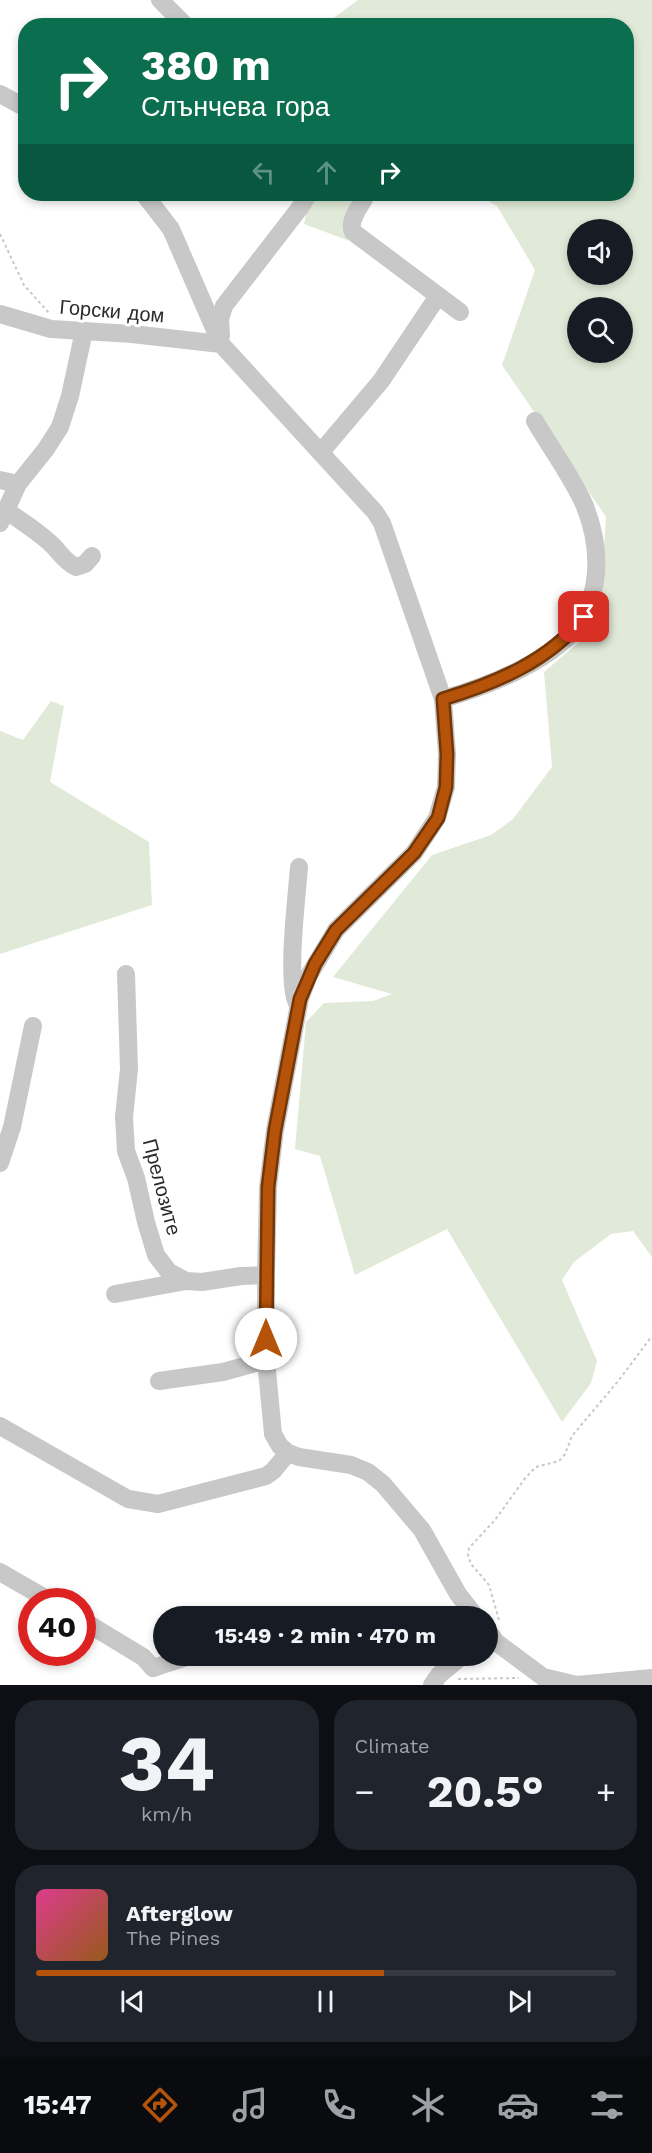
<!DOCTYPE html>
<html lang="en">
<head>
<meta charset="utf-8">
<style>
	:root { --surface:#171b24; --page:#20242c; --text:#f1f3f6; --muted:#9ea1a6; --line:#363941; --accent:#b45309 }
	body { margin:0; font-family:"Work Sans",sans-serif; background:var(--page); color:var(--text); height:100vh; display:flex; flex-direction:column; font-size:22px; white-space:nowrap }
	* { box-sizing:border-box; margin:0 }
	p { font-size:20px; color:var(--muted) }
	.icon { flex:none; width:33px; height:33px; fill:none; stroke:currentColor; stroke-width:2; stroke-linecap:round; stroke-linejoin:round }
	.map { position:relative; height:1685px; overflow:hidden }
	.sheet { display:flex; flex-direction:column; gap:15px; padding:15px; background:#0d0f14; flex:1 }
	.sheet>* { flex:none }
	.hud { position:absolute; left:18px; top:18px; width:616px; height:183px; border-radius:24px; box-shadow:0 3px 9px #0003; background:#0b6e4f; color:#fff; overflow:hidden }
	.controls { position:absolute; left:567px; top:219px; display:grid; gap:12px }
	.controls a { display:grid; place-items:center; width:66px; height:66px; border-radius:50%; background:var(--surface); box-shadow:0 3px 9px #0003; font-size:30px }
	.speed { position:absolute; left:18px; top:1588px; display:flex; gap:12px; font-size:30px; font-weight:700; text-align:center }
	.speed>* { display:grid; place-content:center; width:78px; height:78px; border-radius:50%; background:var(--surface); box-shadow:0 3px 9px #0003; line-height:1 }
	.speed .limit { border:9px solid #d22; background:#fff; color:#111 }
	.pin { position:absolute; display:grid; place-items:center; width:51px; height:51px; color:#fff; margin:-26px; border-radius:12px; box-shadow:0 3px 9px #0006 }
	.me { position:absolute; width:66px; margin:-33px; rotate:0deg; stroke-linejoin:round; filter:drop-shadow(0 0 4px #0008) }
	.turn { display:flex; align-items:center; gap:21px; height:126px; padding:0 24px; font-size:27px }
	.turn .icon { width:78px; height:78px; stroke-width:2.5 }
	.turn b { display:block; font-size:42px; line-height:51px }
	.lanes { display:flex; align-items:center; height:57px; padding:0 24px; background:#0003; justify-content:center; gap:30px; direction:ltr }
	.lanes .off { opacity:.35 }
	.big { font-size:45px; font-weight:700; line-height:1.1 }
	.sheet .widget { flex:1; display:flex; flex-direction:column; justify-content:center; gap:9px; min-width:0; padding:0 21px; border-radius:24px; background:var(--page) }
	.sheet .dial { align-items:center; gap:0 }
	.dial b { font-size:78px; line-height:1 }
	.song { display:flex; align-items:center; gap:18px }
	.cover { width:72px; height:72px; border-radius:9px; background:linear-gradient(135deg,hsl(330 70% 55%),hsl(30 70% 35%)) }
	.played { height:6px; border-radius:3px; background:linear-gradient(90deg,var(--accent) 60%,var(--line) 60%) }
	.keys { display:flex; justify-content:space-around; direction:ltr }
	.heat { display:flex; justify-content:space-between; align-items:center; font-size:33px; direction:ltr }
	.sheet .tiles { flex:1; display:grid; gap:15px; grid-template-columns:1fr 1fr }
	.widget:last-child { grid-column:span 2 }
	.trip { position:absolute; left:153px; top:1606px; width:345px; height:60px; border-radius:30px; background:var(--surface); box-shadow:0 3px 9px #0003; font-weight:700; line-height:60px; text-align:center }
	.dock { display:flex; height:96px; justify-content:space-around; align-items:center; background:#090b0e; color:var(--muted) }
	.dock .icon { width:42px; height:42px }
	.dock .on { color:var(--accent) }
	.dock b { font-size:27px; color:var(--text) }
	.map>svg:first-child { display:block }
	.green { fill:#e1ead8; fill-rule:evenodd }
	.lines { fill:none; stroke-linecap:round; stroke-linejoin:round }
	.path { stroke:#c8c8c8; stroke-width:2; stroke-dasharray:3 3; stroke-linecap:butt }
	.minor { stroke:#c8c8c8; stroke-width:18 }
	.route-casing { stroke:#753606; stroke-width:15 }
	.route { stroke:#b45309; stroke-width:10 }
	.labels { text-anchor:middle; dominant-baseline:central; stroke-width:6; stroke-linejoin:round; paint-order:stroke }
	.street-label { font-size:20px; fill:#2b2b2b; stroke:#fff }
</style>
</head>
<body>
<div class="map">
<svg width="652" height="1685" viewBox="0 0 652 1685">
	<rect width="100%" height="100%" fill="#fff"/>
	<g class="green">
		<path d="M358 0H652V1257L633 1231 611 1234 574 1262 562 1280 597 1361 591 1383 562 1422 447 1229 355 1275 320 1156 295 1149 306 1022 324 1003 373 1001 392 994 333 977 432 855 491 835 513 819 552 767 544 672 599 625 606 517 502 365 535 270 497 206 476 194H627V26L324 25ZM578 230H622V274H578ZM578 308H622V352H578Z"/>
		<path d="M310 194H370L347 240 304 224Z"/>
		<path d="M51 701 64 706 50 782 149 842 152 905 0 954V731L23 740Z"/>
	</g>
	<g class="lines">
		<g class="path">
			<path d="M0 234 24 285 49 313"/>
			<path d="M499 1620 489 1585 471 1564 468 1555 469 1548 495 1520 526 1477 536 1467 559 1461 565 1454 572 1436 619 1380 652 1336"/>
			<path d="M458 1679 519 1678"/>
		</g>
		<g class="minor">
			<path d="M160 0 186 26"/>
			<path d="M0 94 26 108"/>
			<path d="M144 194 171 229 221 344 375 512 382 523 443 699 447 754 446 787 437 818 414 853 336 930 308 977 300 999 275 1130 268 1187 266 1275V1360L273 1434 280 1446 288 1453 299 1457 351 1465 368 1472 383 1484 422 1530 458 1594 476 1617"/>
			<path d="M364 199C359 208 348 221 353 232L460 312"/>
			<path d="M0 314 51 329 132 334 221 344"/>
			<path d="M221 336 220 319 224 306 302 205 308 194"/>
			<path d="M321 452 381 381 438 296"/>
			<path d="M0 480 18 484"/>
			<path d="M7 511C21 521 36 530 49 542 60 551 62 560 76 567L85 564 92 556"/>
			<path d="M0 523 18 484 46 449 60 427 70 396 84 331"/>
			<path d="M443 699C488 686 557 660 583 619 586 614 588 607 590 602 601 569 597 536 584 504 572 477 550 447 535 421"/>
			<path d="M126 974 129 1069 124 1117 126 1151 136 1178 146 1222 156 1255 169 1272 186 1281 202 1282 241 1276 266 1275"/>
			<path d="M297 1003C286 982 297 895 299 867"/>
			<path d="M0 1163 12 1127 33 1026"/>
			<path d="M115 1294 186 1281"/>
			<path d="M159 1381 223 1372 266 1360"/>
			<path d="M0 1426 128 1499 158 1504 266 1476 273 1471 288 1453"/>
			<path d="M0 1572 52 1602"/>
			<path d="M82 1620 143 1657 153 1668"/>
			<path d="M488 1631 496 1642 543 1677 577 1685 652 1678"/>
			<path d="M153 1668 190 1656"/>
			<path d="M432 1685 439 1675 462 1656"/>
		</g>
	</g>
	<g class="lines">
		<defs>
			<path id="route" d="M266 1339 268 1187 275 1130 300 999 315 964 336 930 414 853 438 818 446 787 447 754 443 699C496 683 549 661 584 617"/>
		</defs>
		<use href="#route" class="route-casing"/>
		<use href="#route" class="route"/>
	</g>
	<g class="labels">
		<g class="street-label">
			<text transform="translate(112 311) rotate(5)">Горски дом</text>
			<text transform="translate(162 1187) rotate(75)">Прелозите</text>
		</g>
	</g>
</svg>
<div class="controls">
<a><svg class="icon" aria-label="sound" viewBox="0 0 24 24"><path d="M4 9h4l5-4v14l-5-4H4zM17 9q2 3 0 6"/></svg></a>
<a><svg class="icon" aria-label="search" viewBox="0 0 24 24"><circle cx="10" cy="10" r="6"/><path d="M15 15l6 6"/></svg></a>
</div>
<div class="speed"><div class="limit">40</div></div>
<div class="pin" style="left:584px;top:617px;background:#d93025"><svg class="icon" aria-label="arrive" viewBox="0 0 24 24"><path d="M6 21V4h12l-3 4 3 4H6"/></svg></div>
<svg class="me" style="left:266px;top:1339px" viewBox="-20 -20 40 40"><circle r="19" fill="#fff"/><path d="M0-13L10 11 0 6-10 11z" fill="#b45309"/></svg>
<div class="trip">15:49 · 2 min · 470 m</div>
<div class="hud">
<div class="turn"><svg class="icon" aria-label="right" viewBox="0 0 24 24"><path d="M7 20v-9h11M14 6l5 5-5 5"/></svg><div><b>380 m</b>Слънчева гора</div></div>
<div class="lanes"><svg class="icon off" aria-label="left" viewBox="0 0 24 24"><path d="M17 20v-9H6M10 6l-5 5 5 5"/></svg><svg class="icon off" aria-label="ahead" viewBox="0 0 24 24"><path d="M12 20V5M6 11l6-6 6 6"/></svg><svg class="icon" aria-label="right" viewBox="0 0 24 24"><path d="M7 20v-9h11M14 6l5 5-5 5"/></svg></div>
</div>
</div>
<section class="sheet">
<div class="tiles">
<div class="widget dial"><b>34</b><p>km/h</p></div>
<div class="widget"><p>Climate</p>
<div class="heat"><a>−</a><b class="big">20.5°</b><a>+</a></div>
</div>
<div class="widget">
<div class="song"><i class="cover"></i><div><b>Afterglow</b><p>The Pines</p></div></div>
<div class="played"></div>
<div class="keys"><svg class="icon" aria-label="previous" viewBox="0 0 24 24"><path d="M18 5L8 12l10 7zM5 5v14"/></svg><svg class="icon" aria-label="pause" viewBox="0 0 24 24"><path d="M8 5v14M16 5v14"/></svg><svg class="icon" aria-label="next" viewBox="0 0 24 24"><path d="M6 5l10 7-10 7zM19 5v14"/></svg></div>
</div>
</div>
</section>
<nav class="dock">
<b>15:47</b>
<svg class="icon on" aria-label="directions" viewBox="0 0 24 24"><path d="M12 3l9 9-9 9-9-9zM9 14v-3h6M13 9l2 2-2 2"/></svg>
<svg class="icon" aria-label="music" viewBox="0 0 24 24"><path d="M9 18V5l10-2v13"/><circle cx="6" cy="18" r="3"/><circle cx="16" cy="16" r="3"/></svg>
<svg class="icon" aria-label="phone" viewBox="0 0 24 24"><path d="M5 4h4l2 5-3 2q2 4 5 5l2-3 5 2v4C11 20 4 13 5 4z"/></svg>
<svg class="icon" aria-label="climate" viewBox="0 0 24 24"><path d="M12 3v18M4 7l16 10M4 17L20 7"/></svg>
<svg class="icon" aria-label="car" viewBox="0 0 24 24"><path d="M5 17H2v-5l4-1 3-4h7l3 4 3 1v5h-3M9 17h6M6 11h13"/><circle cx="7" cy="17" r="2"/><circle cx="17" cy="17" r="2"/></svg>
<svg class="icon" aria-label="filters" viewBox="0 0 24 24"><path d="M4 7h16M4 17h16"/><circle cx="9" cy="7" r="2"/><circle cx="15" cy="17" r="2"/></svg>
</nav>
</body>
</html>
